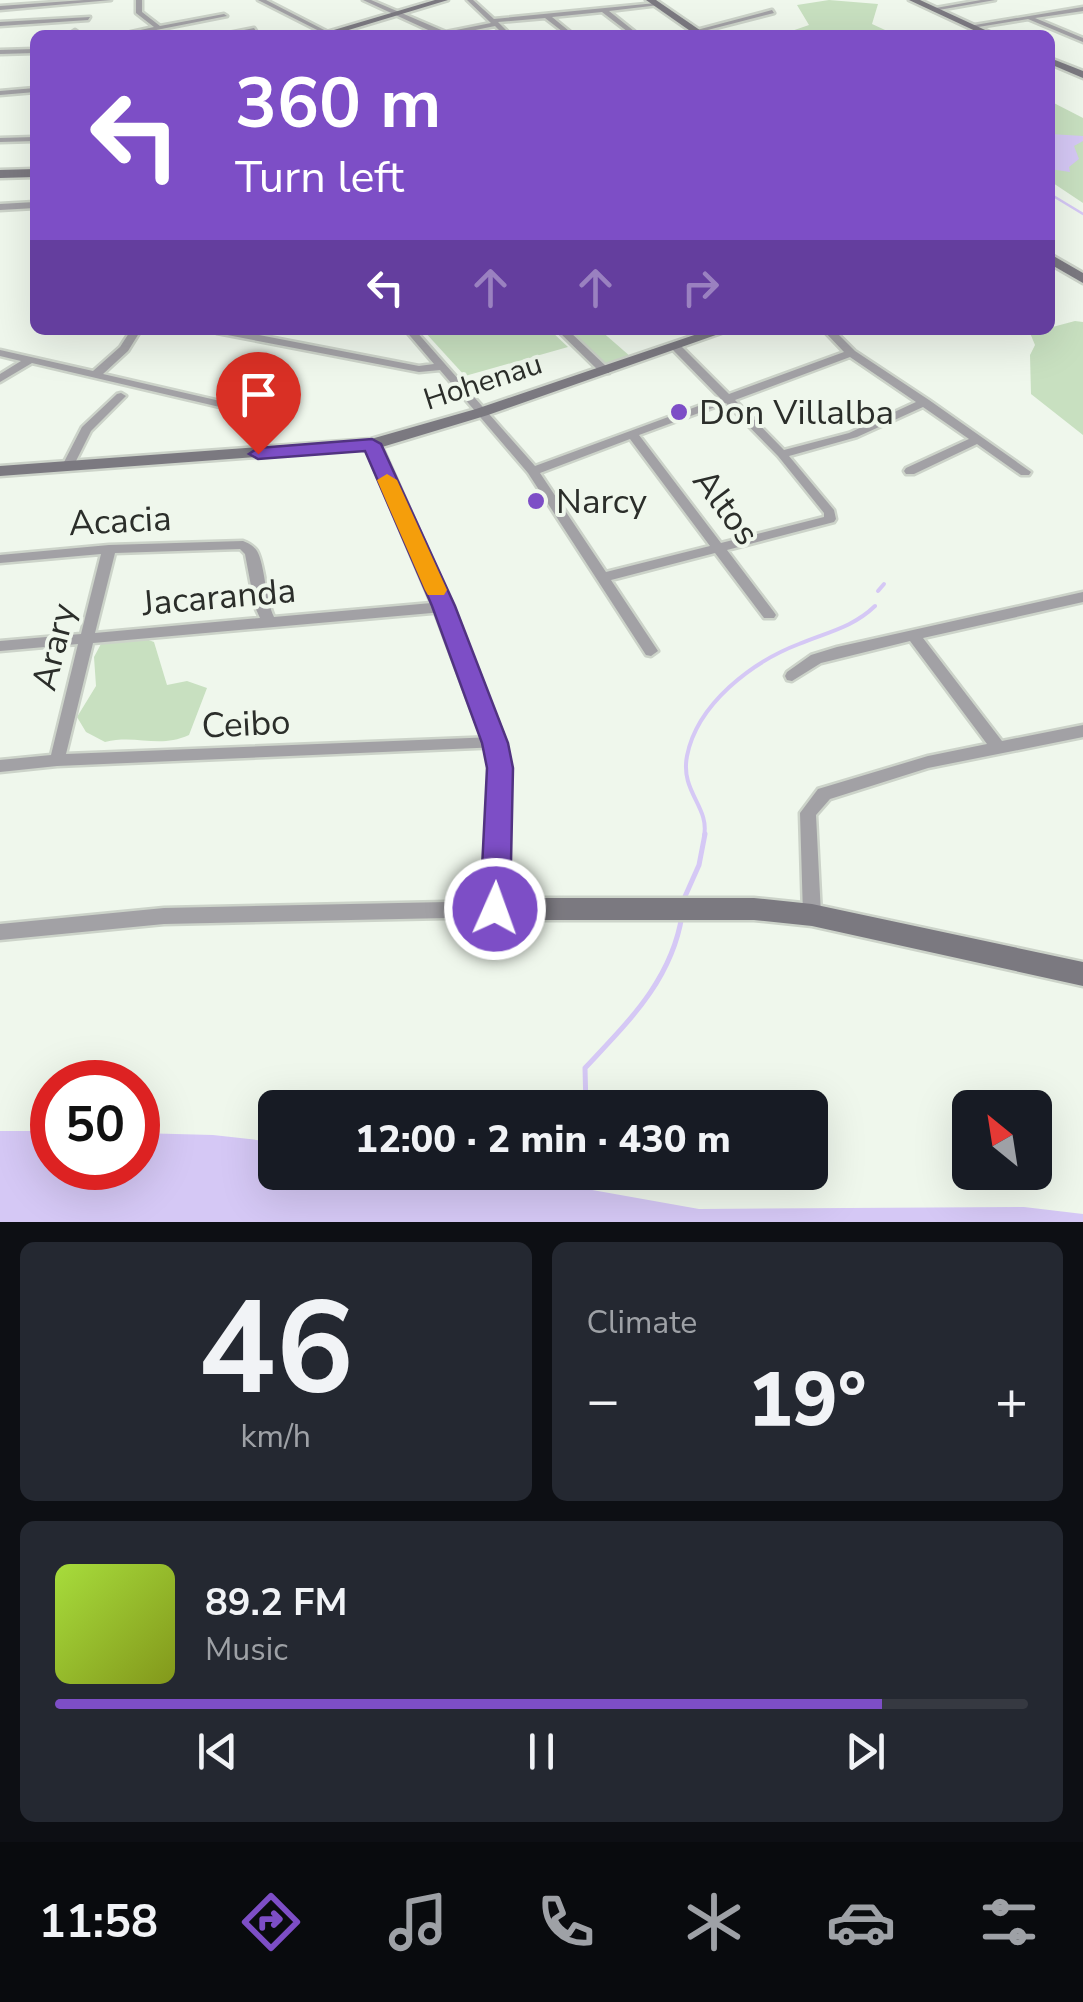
<!DOCTYPE html>
<html lang="en">
<head>
<meta charset="utf-8">
<style>
	:root { --surface:#171b24; --page:#242831; --text:#f1f3f6; --muted:#9ea1a6; --line:#363941; --accent:#7d4ec6 }
	body { margin:0; font-family:"Nunito Sans",sans-serif; background:var(--page); color:var(--text); height:100vh; display:flex; flex-direction:column; font-size:38px; white-space:nowrap }
	* { box-sizing:border-box; margin:0 }
	p { font-size:32px; color:var(--muted) }
	.icon { flex:none; width:55px; height:55px; fill:none; stroke:currentColor; stroke-width:2; stroke-linecap:round; stroke-linejoin:round }
	.map { position:relative; height:1222px; overflow:hidden }
	.sheet { display:flex; flex-direction:column; gap:20px; padding:20px; background:#0d0f14; flex:1 }
	.sheet>* { flex:none }
	.hud { position:absolute; left:30px; top:30px; width:1025px; height:305px; border-radius:15px; box-shadow:0 10px 40px #0002; background:#7d4ec6; color:#fff; overflow:hidden }
	.needle { width:65px; rotate:330deg }
	.buttons { position:absolute; left:952px; top:1090px; display:grid; gap:20px }
	.buttons a { display:grid; place-items:center; width:100px; height:100px; border-radius:15px; background:var(--surface); box-shadow:0 10px 40px #0002; font-size:50px }
	.speed { position:absolute; left:30px; top:1060px; display:flex; gap:20px; font-size:50px; font-weight:700; text-align:center }
	.speed>* { display:grid; place-content:center; width:130px; height:130px; border-radius:50%; background:var(--surface); box-shadow:0 10px 40px #0002; line-height:1 }
	.speed .limit { border:15px solid #d22; background:#fff; color:#111 }
	.pin { position:absolute; display:grid; place-items:center; width:85px; height:85px; color:#fff; margin:-102px -42px; border-radius:50% 50% 50% 0; rotate:-45deg; box-shadow:0 0 10px #0007 }
	.pin .icon { rotate:45deg }
	.me { position:absolute; width:110px; margin:-55px; rotate:2deg; stroke-linejoin:round; filter:drop-shadow(0 0 8px #0008) }
	.turn { display:flex; align-items:center; gap:35px; height:210px; padding:0 40px; font-size:45px }
	.turn .icon { width:130px; height:130px; stroke-width:2.5 }
	.turn b { display:block; font-size:70px; line-height:85px }
	.lanes { display:flex; align-items:center; height:95px; padding:0 40px; background:#0003; justify-content:center; gap:50px; direction:ltr }
	.lanes .off { opacity:.35 }
	.big { font-size:75px; font-weight:800; line-height:1.1 }
	.sheet .widget { flex:1; display:flex; flex-direction:column; justify-content:center; gap:15px; min-width:0; padding:0 35px; border-radius:15px; background:var(--page) }
	.sheet .dial { align-items:center; gap:0 }
	.dial b { font-size:130px; line-height:1 }
	.song { display:flex; align-items:center; gap:30px }
	.cover { width:120px; height:120px; border-radius:15px; background:linear-gradient(135deg,hsl(80 70% 55%),hsl(70 70% 35%)) }
	.played { height:10px; border-radius:5px; background:linear-gradient(90deg,var(--accent) 85%,var(--line) 85%) }
	.keys { display:flex; justify-content:space-around; direction:ltr }
	.heat { display:flex; justify-content:space-between; align-items:center; font-size:55px; direction:ltr }
	.sheet .tiles { flex:1; display:grid; gap:20px; grid-template-columns:1fr 1fr }
	.widget:last-child { grid-column:span 2 }
	.trip { position:absolute; left:258px; top:1090px; width:570px; height:100px; border-radius:15px; background:var(--surface); box-shadow:0 10px 40px #0002; font-weight:800; line-height:100px; text-align:center }
	.tabs { display:flex; height:160px; justify-content:space-around; align-items:center; background:#090b0e; color:var(--muted) }
	.tabs .icon { width:70px; height:70px }
	.tabs .selected { color:var(--accent) }
	.tabs b { font-size:45px; color:var(--text) }
	.map>svg:first-child { display:block }
	.green { fill:#c8e0c0 }
	.water { fill:#d5c8f5 }
	.lines { fill:none; stroke-linecap:round; stroke-linejoin:round }
	.stream-far2 { stroke:#d5c8f5; stroke-width:2.5 }
	.stream-far1 { stroke:#d5c8f5; stroke-width:4 }
	.stream { stroke:#d5c8f5; stroke-width:5 }
	.street-casing { stroke:#ccd3c9; stroke-width:5 }
	.secondary-casing { stroke:#ccd3c9; stroke-width:5 }
	.street { fill:#a2a1a5; fill-rule:evenodd }
	.secondary { fill:#7b7980; fill-rule:evenodd }
	.route { fill:#7d4ec6; stroke:#513381; stroke-width:2.5 }
	.slow { fill:#f59e0b }
	.poi-dot { fill:#7d4ec6; stroke:#eff7ec; stroke-width:4 }
	.labels { text-anchor:middle; dominant-baseline:central; stroke-width:8; stroke-linejoin:round; paint-order:stroke }
	.far-street-label { font-size:30px; fill:#2b2e2a; stroke:#eff7ec }
	.poi-label { font-size:35px; fill:#2b2e2a; stroke:#eff7ec; text-anchor:start }
	.street-label { font-size:35px; fill:#2b2e2a; stroke:#eff7ec }
</style>
</head>
<body>
<div class="map">
<svg width="1083" height="1222" viewBox="0 0 1083 1222">
	<rect width="100%" height="100%" fill="#eff7ec"/>
	<g class="green">
		<path d="M829 0 878 4 872 24 896 35H780L809 25 797 5Z"/>
		<path d="M1050 101 1083 118V203L1050 181Z"/>
		<path d="M1075 321 1083 322V435L1031 394 1030 355 1035 345 1030 333Z"/>
		<path d="M423 330H550L568 347 465 376Z"/>
		<path d="M567 330H600L631 357 601 366Z"/>
		<path d="M138 636 154 642 167 685 187 681 207 688 189 735C158 749 137 734 105 742L86 732 77 717 96 686 94 657 102 642Z"/>
	</g>
	<g class="water">
		<path d="M1050 134 1083 136V141L1074 146 1079 159 1069 167 1070 172 1050 169Z"/>
		<path d="M0 1131H52V1168H138V1133L213 1135 275 1142V1172L497 1173 699 1209 1024 1207 1083 1214V1222H0Z"/>
	</g>
	<g class="lines">
		<path class="stream-far2" d="M1050 194 1083 214"/>
		<g class="stream-far1">
			<path d="M878 591 884 584"/>
			<path d="M704 836C710 807 680 792 687 756 697 704 752 662 799 644 827 632 852 628 875 606"/>
		</g>
		<g class="stream">
			<path d="M683 901 699 865 705 834"/>
			<path d="M586 1108 585 1068C628 1022 672 980 682 915"/>
			<path d="M586 1172 587 1193"/>
		</g>
		<defs>
			<g id="street">
				<path d="M84 0H111L0 10V6Z"/>
				<path d="M136 0H142V12L160 26 224 14 227 16 131 35H118L154 27 136 13Z"/>
				<path d="M258 0H266L330 33 325 34Z"/>
				<path d="M363 0H371L446 32 491 23 467 0H473L494 19 656 3 659 5 609 11 639 35H632L602 12 552 17 574 35H567L545 18 498 22 511 35H504L495 26 451 35H439Z"/>
				<path d="M981 0H995L933 11 930 9Z"/>
				<path d="M1083 7V11L1035 18 1083 38V42L1028 19 972 28 969 26Z"/>
				<path d="M772 10 774 13 696 33 693 31Z"/>
				<path d="M90 17 88 20 0 26V22Z"/>
				<path d="M254 28 256 31 226 35 229 33Z"/>
				<path d="M75 30 82 35H75L72 32Z"/>
				<path d="M35 49V53L0 54V50Z"/>
				<path d="M35 88V92L0 95V91Z"/>
				<path d="M35 137V141L0 142V138Z"/>
				<path d="M35 202V208L0 210V204Z"/>
				<path d="M131 330H141L128 351 103 374 268 412 270 414 262 455 258 457 252 453 258 416 32 363 0 382V374L21 361 0 356V350L93 371 120 347Z"/>
				<path d="M212 330H233L419 366 434 364 405 330H415L535 466 720 398 673 350V346H681L729 394 844 352 823 330H834L855 351 929 400 1031 472 1029 475H1021L977 444 914 474H906L904 471 906 468 969 439 923 407 857 437 789 456 834 510 836 519 834 522 727 550 774 612 776 615 774 618H764L715 553 611 580 658 651 651 656 646 655 528 473 440 370 419 372 217 333ZM850 357 916 402 849 433 784 450 735 400ZM726 403 778 456 824 513V517L721 543 639 435ZM630 439 710 546 606 572 540 473Z"/>
				<path d="M557 330H568L609 369V373H601Z"/>
				<path d="M121 393 126 396 91 431 72 469H64L62 466 82 427 117 394Z"/>
				<path d="M243 541C248 543 253 545 257 551 265 565 265 598 274 617L443 602 450 607 443 612 93 643 66 754 495 737 500 739 503 743 500 747 57 766 0 772V760L51 755 78 644 0 651V641L81 634 101 554 0 563V555L109 545ZM240 549 245 554 255 607 260 618 95 633 115 553Z"/>
				<path d="M1083 592V602L923 638 1002 741 1083 725V737L928 768 830 799 816 815 821 915 818 920 812 923 806 920 803 915 800 813 818 789 928 756 987 744 910 641 821 663 792 681 787 680 785 676 787 672 811 655 837 647Z"/>
				<path d="M495 901 501 904 504 909 501 914 495 917 164 924 0 940V924L164 908Z"/>
			</g>
			<g id="secondary">
				<path d="M435 0H448L332 35H317Z"/>
				<path d="M646 0H656L707 35H696Z"/>
				<path d="M909 0H920L996 35H984Z"/>
				<path d="M1050 58 1083 71V78L1050 64Z"/>
				<path d="M35 169V177L0 178V170Z"/>
				<path d="M1050 254 1083 273V283L1050 264Z"/>
				<path d="M709 330H730L488 415 382 447 453 607 506 743 511 768 508 898H754L812 904 1083 962V986L812 926 754 920H495L486 917 482 909 489 768 484 743 433 607 366 449 0 476V466L371 439 476 409Z"/>
			</g>
		</defs>
		<use href="#street" class="street-casing"/>
		<use href="#secondary" class="secondary-casing"/>
		<use href="#street" class="street"/>
		<use href="#secondary" class="secondary"/>
	</g>
	<path class="route" d="M372 439 381 444 455 606 508 743 513 768 510 909 505 918 495 922 485 918 480 909 487 768 482 743 432 606 365 451 258 459 249 454 258 448Z"/>
	<path class="slow" d="M387 474 397 480 447 590 444 595H428L425 590 377 480Z"/>
	<g class="poi-dot">
		<circle cx="679" cy="412" r="10"/>
		<circle cx="536" cy="501" r="10"/>
	</g>
	<g class="labels">
		<g class="far-street-label">
			<text transform="translate(483 382) rotate(-18)">Hohenau</text>
		</g>
		<g class="poi-label">
			<text x="699" y="412">Don Villalba</text>
			<text x="556" y="501">Narcy</text>
		</g>
		<g class="street-label">
			<text transform="translate(726 507) rotate(53)">Altos</text>
			<text transform="translate(120 521) rotate(-3)">Acacia</text>
			<text transform="translate(219 597) rotate(-5)">Jacaranda</text>
			<text transform="translate(54 647) rotate(-76)">Arary</text>
			<text transform="translate(246 724) rotate(-3)">Ceibo</text>
		</g>
	</g>
</svg>
<div class="buttons">
<a><svg class="needle" viewBox="-14 -14 28 28"><path d="M0-13l5 13h-10z" fill="#e53935"/><path d="M0 13l5-13h-10z" fill="#9ea1a6"/></svg></a>
</div>
<div class="speed"><div class="limit">50</div></div>
<div class="pin" style="left:258px;top:454px;background:#d93025"><svg class="icon" aria-label="arrive" viewBox="0 0 24 24"><path d="M6 21V4h12l-3 4 3 4H6"/></svg></div>
<svg class="me" style="left:495px;top:909px" viewBox="-20 -20 40 40"><circle r="17" fill="#7d4ec6" stroke="#fff" stroke-width="3"/><path d="M0-11L8 9 0 5-8 9z" fill="#fff"/></svg>
<div class="trip">12:00 · 2 min · 430 m</div>
<div class="hud">
<div class="turn"><svg class="icon" aria-label="left" viewBox="0 0 24 24"><path d="M17 20v-9H6M10 6l-5 5 5 5"/></svg><div><b>360 m</b>Turn left</div></div>
<div class="lanes"><svg class="icon" aria-label="left" viewBox="0 0 24 24"><path d="M17 20v-9H6M10 6l-5 5 5 5"/></svg><svg class="icon off" aria-label="ahead" viewBox="0 0 24 24"><path d="M12 20V5M6 11l6-6 6 6"/></svg><svg class="icon off" aria-label="ahead" viewBox="0 0 24 24"><path d="M12 20V5M6 11l6-6 6 6"/></svg><svg class="icon off" aria-label="right" viewBox="0 0 24 24"><path d="M7 20v-9h11M14 6l5 5-5 5"/></svg></div>
</div>
</div>
<section class="sheet">
<div class="tiles">
<div class="widget dial"><b>46</b><p>km/h</p></div>
<div class="widget"><p>Climate</p>
<div class="heat"><a>−</a><b class="big">19°</b><a>+</a></div>
</div>
<div class="widget">
<div class="song"><i class="cover"></i><div><b>89.2 FM</b><p>Music</p></div></div>
<div class="played"></div>
<div class="keys"><svg class="icon" aria-label="previous" viewBox="0 0 24 24"><path d="M18 5L8 12l10 7zM5 5v14"/></svg><svg class="icon" aria-label="pause" viewBox="0 0 24 24"><path d="M8 5v14M16 5v14"/></svg><svg class="icon" aria-label="next" viewBox="0 0 24 24"><path d="M6 5l10 7-10 7zM19 5v14"/></svg></div>
</div>
</div>
</section>
<nav class="tabs">
<b>11:58</b>
<svg class="icon selected" aria-label="directions" viewBox="0 0 24 24"><path d="M12 3l9 9-9 9-9-9zM9 14v-3h6M13 9l2 2-2 2"/></svg>
<svg class="icon" aria-label="music" viewBox="0 0 24 24"><path d="M9 18V5l10-2v13"/><circle cx="6" cy="18" r="3"/><circle cx="16" cy="16" r="3"/></svg>
<svg class="icon" aria-label="phone" viewBox="0 0 24 24"><path d="M5 4h4l2 5-3 2q2 4 5 5l2-3 5 2v4C11 20 4 13 5 4z"/></svg>
<svg class="icon" aria-label="climate" viewBox="0 0 24 24"><path d="M12 3v18M4 7l16 10M4 17L20 7"/></svg>
<svg class="icon" aria-label="car" viewBox="0 0 24 24"><path d="M5 17H2v-5l4-1 3-4h7l3 4 3 1v5h-3M9 17h6M6 11h13"/><circle cx="7" cy="17" r="2"/><circle cx="17" cy="17" r="2"/></svg>
<svg class="icon" aria-label="filters" viewBox="0 0 24 24"><path d="M4 7h16M4 17h16"/><circle cx="9" cy="7" r="2"/><circle cx="15" cy="17" r="2"/></svg>
</nav>
</body>
</html>
